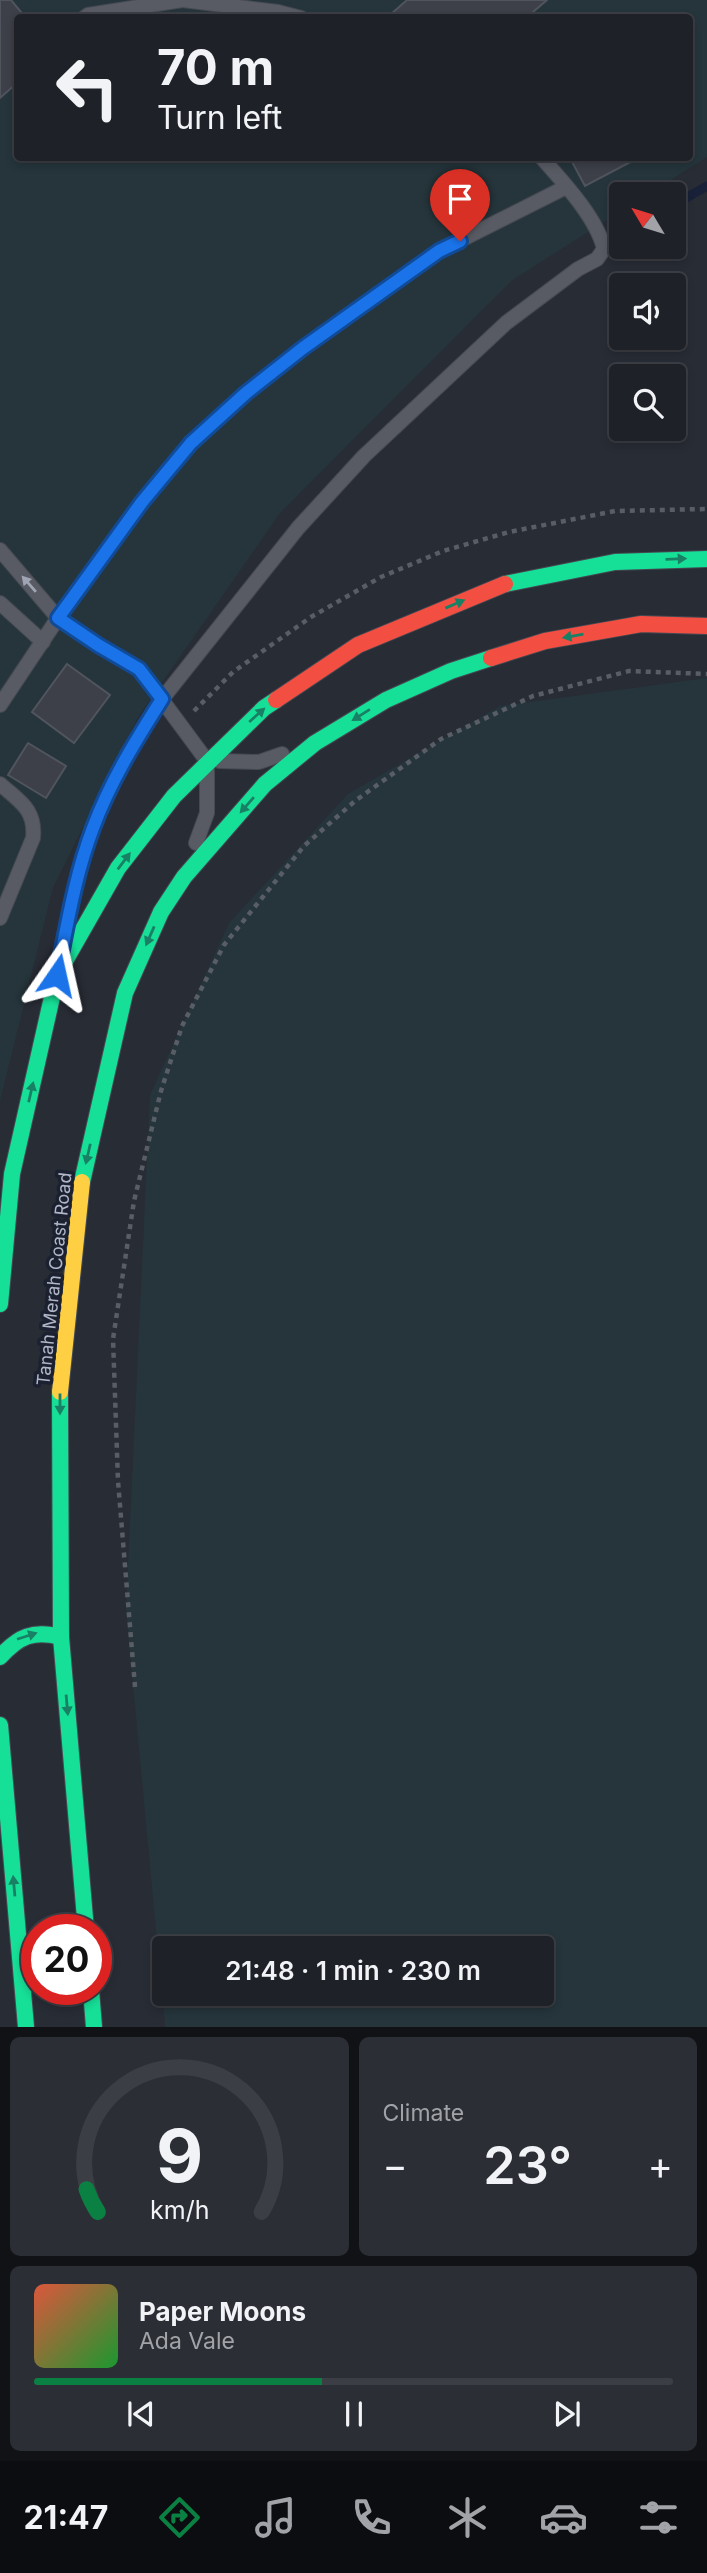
<!DOCTYPE html>
<html lang="en">
<head>
<meta charset="utf-8">
<style>
	:root { --surface:#1e2128; --page:#2b2e34; --text:#f1f3f6; --muted:#a1a3a8; --line:#3c3e45; --accent:#0b8043 }
	body { margin:0; font-family:Inter,sans-serif; background:var(--page); color:var(--text); height:100vh; display:flex; flex-direction:column; font-size:26px; white-space:nowrap }
	* { box-sizing:border-box; margin:0 }
	p { font-size:23px; color:var(--muted) }
	.icon { flex:none; width:38px; height:38px; fill:none; stroke:currentColor; stroke-width:2; stroke-linecap:round; stroke-linejoin:round }
	.map { position:relative; height:2027px; overflow:hidden }
	.side { display:flex; flex-direction:column; gap:10px; padding:10px; background:#101216; flex:1 }
	.side>* { flex:none }
	.guide { position:absolute; left:14px; top:14px; width:679px; height:147px; border-radius:7px; box-shadow:0 4px 10px #0003,0 0 0 2px var(--line); background:#1e2128; color:var(--text); overflow:hidden }
	.needle { width:46px; rotate:308deg }
	.controls { position:absolute; left:609px; top:182px; display:grid; gap:14px }
	.controls a { display:grid; place-items:center; width:77px; height:77px; border-radius:7px; background:var(--surface); box-shadow:0 4px 10px #0003,0 0 0 2px var(--line); font-size:35px }
	.speed { position:absolute; left:21px; top:1914px; display:flex; gap:14px; font-size:35px; font-weight:700; text-align:center }
	.speed>* { display:grid; place-content:center; width:91px; height:91px; border-radius:50%; background:var(--surface); box-shadow:0 4px 10px #0003,0 0 0 2px var(--line); line-height:1 }
	.speed .limit { border:10px solid #d22; background:#fff; color:#111 }
	.pin { position:absolute; display:grid; place-items:center; width:60px; height:60px; color:#fff; margin:-72px -30px; border-radius:50% 50% 50% 0; rotate:-45deg; box-shadow:0 0 7px #0007 }
	.pin .icon { rotate:45deg }
	.me { position:absolute; width:77px; margin:-38px; rotate:11deg; stroke-linejoin:round; filter:drop-shadow(0 0 5px #0008) }
	.turn { display:flex; align-items:center; gap:24px; height:147px; padding:0 28px; font-size:32px }
	.turn .icon { width:91px; height:91px; stroke-width:2.5 }
	.turn b { display:block; font-size:49px; line-height:60px }
	.big { font-size:52px; font-weight:600; line-height:1.1 }
	.side .tile { flex:1; display:flex; flex-direction:column; justify-content:center; gap:10px; min-width:0; padding:0 24px; border-radius:10px; background:var(--page) }
	.side .dial { align-items:center; gap:0 }
	.dial svg { height:182px; overflow:visible; fill:none; stroke:var(--line); stroke-width:7; stroke-linecap:round; text-anchor:middle }
	.dial text { fill:var(--text); stroke:none }
	.song { display:flex; align-items:center; gap:21px }
	.cover { width:84px; height:84px; border-radius:10px; background:linear-gradient(135deg,hsl(10 70% 55%),hsl(130 70% 35%)) }
	.played { height:7px; border-radius:4px; background:linear-gradient(90deg,var(--accent) 45%,var(--line) 45%) }
	.keys { display:flex; justify-content:space-around; direction:ltr }
	.heat { display:flex; justify-content:space-between; align-items:center; font-size:38px; direction:ltr }
	.side .tiles { flex:1; display:grid; gap:10px; grid-template-columns:1fr 1fr }
	.tile:last-child { grid-column:span 2 }
	.trip { position:absolute; left:152px; top:1936px; width:402px; height:70px; border-radius:7px; background:var(--surface); box-shadow:0 4px 10px #0003,0 0 0 2px var(--line); font-weight:600; line-height:70px; text-align:center }
	.menu { display:flex; height:112px; justify-content:space-around; align-items:center; background:#0c0d10; color:var(--muted) }
	.menu .icon { width:49px; height:49px }
	.menu .active { color:var(--accent) }
	.menu b { font-size:32px; color:var(--text) }
	.map>svg:first-child { display:block }
	.green { fill:#25353b; fill-rule:evenodd }
	.lines { fill:none; stroke-linecap:round; stroke-linejoin:round }
	.stream { stroke:#182138; stroke-width:9 }
	.building { fill:#3d4049; stroke:#50545d; stroke-width:2 }
	.lane-casing { stroke:#454952; stroke-width:16 }
	.fast-casing { stroke:#454952; stroke-width:18 }
	.slow-casing { stroke:#454952; stroke-width:18 }
	.jam-casing { stroke:#454952; stroke-width:18 }
	.path { stroke:#595e66; stroke-width:4.5; stroke-dasharray:5 5; stroke-linecap:butt }
	.lane { stroke:#585b63; stroke-width:14 }
	.fast { stroke:#16e098; stroke-width:16 }
	.slow { stroke:#ffcf43; stroke-width:16 }
	.jam { stroke:#f24e42; stroke-width:16 }
	.oneway { fill:#188064 }
	.oneway2 { fill:#9fa5b3 }
	.route-casing { stroke:#114b97; stroke-width:18 }
	.route { stroke:#1a73e8; stroke-width:12 }
	.labels { text-anchor:middle; dominant-baseline:central; stroke-width:7; stroke-linejoin:round; paint-order:stroke }
	.street-label { font-size:18px; fill:#b1b7c7; stroke:#1b2130 }
</style>
</head>
<body>
<div class="map">
<svg width="707" height="2027" viewBox="0 0 707 2027">
	<rect width="100%" height="100%" fill="#282c35"/>
	<g class="green">
		<path d="M0 0H707V157L648 194H621V211L511 281 280 513 138 717 53 887 0 1101ZM18 18H690V158H18Z"/>
		<path d="M707 678V2027H165L126 1609 150 1095 229 923 348 794 500 706ZM164 1948H542V1993H164Z"/>
	</g>
	<g class="lines">
		<path class="stream" d="M674 205 707 186"/>
	</g>
	<g class="building">
		<path d="M0 0H11L26 18H18V82L0 98Z"/>
		<path d="M407 0H547L526 18H392L390 15Z"/>
		<path d="M570 158H638L585 186Z"/>
		<path d="M67 664 110 695 74 743 32 712Z"/>
		<path d="M28 743 66 766 46 798 8 775Z"/>
	</g>
	<g class="lines">
		<defs>
			<g id="lane">
				<path d="M183 0 278 12 301 18"/>
				<path d="M84 18 88 15 182 0"/>
				<path d="M0 550 58 618 98 645 139 669 207 761V813L196 843"/>
				<path d="M0 603 43 642"/>
				<path d="M0 705 58 618 142 502 191 443 246 393 303 348 439 251 566 187"/>
				<path d="M219 761 259 762 282 754"/>
				<path d="M0 784C19 801 36 809 33 838L0 918"/>
				<path d="M65 935 73 895 92 828 128 753 162 699 298 528 364 456 506 323 578 269 597 259 604 249C597 218 563 182 542 158"/>
			</g>
			<g id="fast">
				<path d="M505 584 615 562 707 559"/>
				<path d="M82 1182 125 993 161 912 184 877 265 784 315 743 386 700 451 671 491 658"/>
				<path d="M0 1304 12 1174 57 975 118 868 174 796 264 708 276 700"/>
				<path d="M60 1392 61 1637 86 1930"/>
				<path d="M0 1657C19 1636 33 1630 61 1637"/>
				<path d="M0 1725 26 2027"/>
				<path d="M91 1990 94 2027"/>
			</g>
			<path id="slow" d="M60 1392 82 1182"/>
			<g id="jam">
				<path d="M491 658 545 641 641 624 707 626"/>
				<path d="M276 700 358 645 505 584"/>
			</g>
		</defs>
		<use href="#lane" class="lane-casing"/>
		<use href="#fast" class="fast-casing"/>
		<use href="#slow" class="slow-casing"/>
		<use href="#jam" class="jam-casing"/>
		<g class="path">
			<path d="M194 711 233 672 311 617 381 577 443 551 509 532 615 511 707 509"/>
			<path d="M135 1687 118 1481 113 1339 134 1201 161 1091 182 1026 224 945 304 846 355 801 441 739 533 696 629 671 707 674"/>
		</g>
		<use href="#lane" class="lane"/>
		<use href="#fast" class="fast"/>
		<use href="#slow" class="slow"/>
		<use href="#jam" class="jam"/>
	</g>
	<defs><path id="oneway-solid" d="M-6-.8H1V-3.2L6.5 0L1 3.2V.8H-6Z" transform="scale(1.75)"/></defs>
	<g class="oneway">
		<use href="#oneway-solid" transform="translate(676 559) rotate(-2)"/>
		<use href="#oneway-solid" transform="translate(455 604) rotate(-23)"/>
		<use href="#oneway-solid" transform="translate(573 636) rotate(170)"/>
		<use href="#oneway-solid" transform="translate(257 715) rotate(-42)"/>
		<use href="#oneway-solid" transform="translate(361 715) rotate(148)"/>
		<use href="#oneway-solid" transform="translate(247 805) rotate(131)"/>
		<use href="#oneway-solid" transform="translate(124 861) rotate(-53)"/>
		<use href="#oneway-solid" transform="translate(150 936) rotate(114)"/>
		<use href="#oneway-solid" transform="translate(31 1092) rotate(-77)"/>
		<use href="#oneway-solid" transform="translate(88 1154) rotate(103)"/>
		<use href="#oneway-solid" transform="translate(60 1404) rotate(90)"/>
		<use href="#oneway-solid" transform="translate(27 1636) rotate(-18)"/>
		<use href="#oneway-solid" transform="translate(67 1705) rotate(85)"/>
		<use href="#oneway-solid" transform="translate(14 1886) rotate(-95)"/>
	</g>
	<use class="oneway2" href="#oneway-solid" transform="translate(29 584) rotate(-131)"/>
	<g class="lines">
		<defs>
			<path id="route" d="M57 975C67 926 75 875 93 828 110 782 136 740 162 699L139 669 98 645 58 618 142 502 191 443 246 393 303 348 439 251 460 241"/>
		</defs>
		<use href="#route" class="route-casing"/>
		<use href="#route" class="route"/>
	</g>
	<g class="labels">
		<g class="street-label">
			<text transform="translate(54 1279) rotate(-84)">Tanah Merah Coast Road</text>
		</g>
	</g>
</svg>
<div class="controls">
<a><svg class="needle" viewBox="-14 -14 28 28"><path d="M0-13l5 13h-10z" fill="#e53935"/><path d="M0 13l5-13h-10z" fill="#a1a3a8"/></svg></a>
<a><svg class="icon" aria-label="sound" viewBox="0 0 24 24"><path d="M4 9h4l5-4v14l-5-4H4zM17 9q2 3 0 6"/></svg></a>
<a><svg class="icon" aria-label="search" viewBox="0 0 24 24"><circle cx="10" cy="10" r="6"/><path d="M15 15l6 6"/></svg></a>
</div>
<div class="speed"><div class="limit">20</div></div>
<div class="pin" style="left:460px;top:241px;background:#d93025"><svg class="icon" aria-label="arrive" viewBox="0 0 24 24"><path d="M6 21V4h12l-3 4 3 4H6"/></svg></div>
<svg class="me" style="left:57px;top:975px" viewBox="-20 -20 40 40"><path d="M0-17L14 15 0 8-14 15z" fill="#1a73e8" stroke="#fff" stroke-width="4"/></svg>
<div class="trip">21:48 · 1 min · 230 m</div>
<div class="guide">
<div class="turn"><svg class="icon" aria-label="left" viewBox="0 0 24 24"><path d="M17 20v-9H6M10 6l-5 5 5 5"/></svg><div><b>70 m</b>Turn left</div></div>
</div>
</div>
<section class="side">
<div class="tiles">
<div class="tile dial"><svg viewBox="0 0 100 80">
<path d="M14 69A42 42 0 1 1 86 69"/>
<path d="M14 69A42 42 0 0 1 9 59" stroke="#0b8043"/>
<text x="50" y="56" font-size="32" font-weight="700">9</text>
<text x="50" y="72" font-size="11">km/h</text>
</svg></div>
<div class="tile"><p>Climate</p>
<div class="heat"><a>−</a><b class="big">23°</b><a>+</a></div>
</div>
<div class="tile">
<div class="song"><i class="cover"></i><div><b>Paper Moons</b><p>Ada Vale</p></div></div>
<div class="played"></div>
<div class="keys"><svg class="icon" aria-label="previous" viewBox="0 0 24 24"><path d="M18 5L8 12l10 7zM5 5v14"/></svg><svg class="icon" aria-label="pause" viewBox="0 0 24 24"><path d="M8 5v14M16 5v14"/></svg><svg class="icon" aria-label="next" viewBox="0 0 24 24"><path d="M6 5l10 7-10 7zM19 5v14"/></svg></div>
</div>
</div>
</section>
<nav class="menu">
<b>21:47</b>
<svg class="icon active" aria-label="directions" viewBox="0 0 24 24"><path d="M12 3l9 9-9 9-9-9zM9 14v-3h6M13 9l2 2-2 2"/></svg>
<svg class="icon" aria-label="music" viewBox="0 0 24 24"><path d="M9 18V5l10-2v13"/><circle cx="6" cy="18" r="3"/><circle cx="16" cy="16" r="3"/></svg>
<svg class="icon" aria-label="phone" viewBox="0 0 24 24"><path d="M5 4h4l2 5-3 2q2 4 5 5l2-3 5 2v4C11 20 4 13 5 4z"/></svg>
<svg class="icon" aria-label="climate" viewBox="0 0 24 24"><path d="M12 3v18M4 7l16 10M4 17L20 7"/></svg>
<svg class="icon" aria-label="car" viewBox="0 0 24 24"><path d="M5 17H2v-5l4-1 3-4h7l3 4 3 1v5h-3M9 17h6M6 11h13"/><circle cx="7" cy="17" r="2"/><circle cx="17" cy="17" r="2"/></svg>
<svg class="icon" aria-label="filters" viewBox="0 0 24 24"><path d="M4 7h16M4 17h16"/><circle cx="9" cy="7" r="2"/><circle cx="15" cy="17" r="2"/></svg>
</nav>
</body>
</html>
